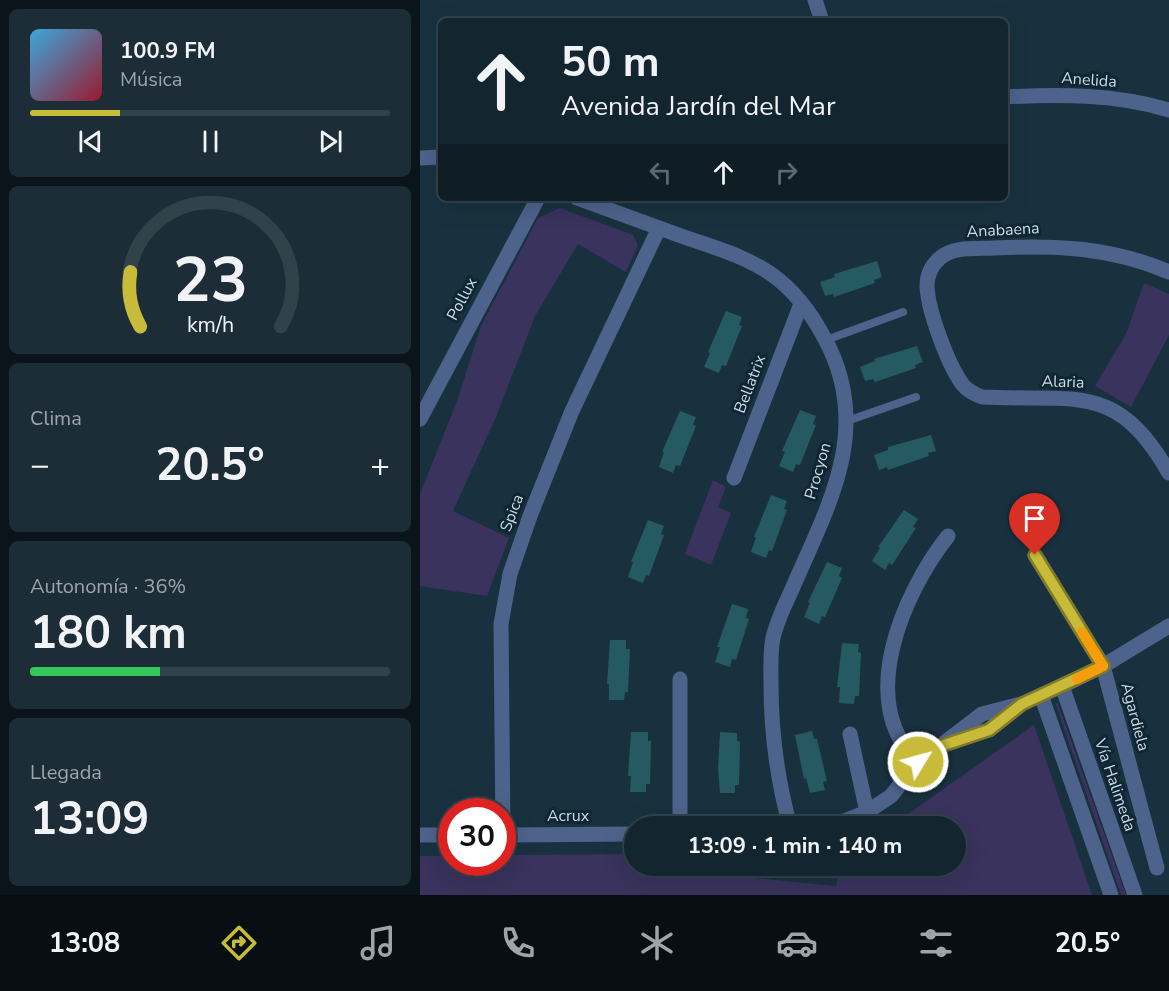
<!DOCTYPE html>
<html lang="es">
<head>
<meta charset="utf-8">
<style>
	:root { --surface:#13252f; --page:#1c2d37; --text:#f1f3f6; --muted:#9da5aa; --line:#32424b; --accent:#c9bb3a }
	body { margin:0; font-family:"Nunito Sans",sans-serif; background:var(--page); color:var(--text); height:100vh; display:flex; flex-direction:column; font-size:22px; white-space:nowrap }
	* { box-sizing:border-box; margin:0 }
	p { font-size:20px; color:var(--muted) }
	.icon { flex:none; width:33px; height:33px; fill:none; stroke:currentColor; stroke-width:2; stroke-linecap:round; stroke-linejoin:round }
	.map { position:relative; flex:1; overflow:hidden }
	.details { display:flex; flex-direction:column; gap:9px; padding:9px; background:#0a141a; width:420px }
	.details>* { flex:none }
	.hud { position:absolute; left:18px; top:18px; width:570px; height:183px; border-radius:9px; box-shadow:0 6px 24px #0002,0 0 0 2px var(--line); background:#13252f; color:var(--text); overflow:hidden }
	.speed { position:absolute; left:18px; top:798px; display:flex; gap:12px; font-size:30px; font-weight:700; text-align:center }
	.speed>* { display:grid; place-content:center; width:78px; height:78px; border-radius:50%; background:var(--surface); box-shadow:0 6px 24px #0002,0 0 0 2px var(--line); line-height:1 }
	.speed .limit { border:9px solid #d22; background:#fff; color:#111 }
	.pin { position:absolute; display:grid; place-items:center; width:51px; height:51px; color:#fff; margin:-62px -26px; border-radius:50% 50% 50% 0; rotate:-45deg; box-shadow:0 0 6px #0007 }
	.pin .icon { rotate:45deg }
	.me { position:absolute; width:66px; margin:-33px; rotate:53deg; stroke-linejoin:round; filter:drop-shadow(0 0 4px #0008) }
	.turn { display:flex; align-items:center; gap:21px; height:126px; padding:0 24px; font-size:27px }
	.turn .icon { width:78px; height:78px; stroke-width:2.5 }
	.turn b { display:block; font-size:42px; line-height:51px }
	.lanes { display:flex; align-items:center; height:57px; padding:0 24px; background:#0003; justify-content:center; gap:30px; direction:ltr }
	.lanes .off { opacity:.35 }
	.big { font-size:45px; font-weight:700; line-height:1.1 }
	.details .card { flex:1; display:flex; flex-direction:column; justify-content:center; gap:9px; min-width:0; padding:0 21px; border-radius:9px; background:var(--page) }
	.details .dial { align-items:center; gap:0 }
	.dial svg { height:156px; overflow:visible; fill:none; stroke:var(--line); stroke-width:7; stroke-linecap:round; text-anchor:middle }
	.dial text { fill:var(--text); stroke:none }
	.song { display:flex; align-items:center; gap:18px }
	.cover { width:72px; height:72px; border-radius:9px; background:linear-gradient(135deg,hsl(200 70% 55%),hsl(350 70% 35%)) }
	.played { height:6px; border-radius:3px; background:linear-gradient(90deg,var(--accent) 25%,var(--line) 25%) }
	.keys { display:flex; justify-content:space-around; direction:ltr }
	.heat { display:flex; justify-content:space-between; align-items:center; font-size:33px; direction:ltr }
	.charge { height:9px; border-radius:4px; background:linear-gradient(90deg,#34c759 36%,var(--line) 0) }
	.trip { position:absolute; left:204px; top:816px; width:342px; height:60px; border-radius:30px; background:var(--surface); box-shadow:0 6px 24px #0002,0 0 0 2px var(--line); font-weight:700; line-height:60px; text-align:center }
	.menu { display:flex; height:96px; justify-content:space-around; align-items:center; background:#080f13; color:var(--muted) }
	.menu .icon { width:42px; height:42px }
	.menu .on { color:var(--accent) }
	.menu b { font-size:27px; color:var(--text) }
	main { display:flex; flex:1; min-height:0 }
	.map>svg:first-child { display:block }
	.green { fill:#39335d }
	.building { fill:#255a62 }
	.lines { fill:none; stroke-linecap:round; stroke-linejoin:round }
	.lane { stroke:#4e638b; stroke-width:8 }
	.street { stroke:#4e638b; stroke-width:15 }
	.route-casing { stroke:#837a26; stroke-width:15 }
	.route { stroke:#c9bb3a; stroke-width:10 }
	.slow { stroke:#f59e0b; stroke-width:10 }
	.labels { text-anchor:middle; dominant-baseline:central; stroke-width:6; stroke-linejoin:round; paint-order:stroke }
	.street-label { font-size:16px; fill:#ccdae3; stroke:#0f2735 }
</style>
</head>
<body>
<main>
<section class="details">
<div class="card">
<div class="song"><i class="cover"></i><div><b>100.9 FM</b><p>Música</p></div></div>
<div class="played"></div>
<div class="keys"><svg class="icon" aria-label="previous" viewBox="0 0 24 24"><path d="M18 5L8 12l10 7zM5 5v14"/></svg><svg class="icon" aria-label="pause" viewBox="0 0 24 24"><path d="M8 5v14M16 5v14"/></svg><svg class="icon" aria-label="next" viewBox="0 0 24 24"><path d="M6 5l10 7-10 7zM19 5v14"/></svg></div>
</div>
<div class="card dial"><svg viewBox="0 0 100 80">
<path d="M14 69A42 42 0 1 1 86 69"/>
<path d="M14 69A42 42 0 0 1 9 41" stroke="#c9bb3a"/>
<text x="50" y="56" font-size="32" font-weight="700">23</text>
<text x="50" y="72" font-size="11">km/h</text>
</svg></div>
<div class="card"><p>Clima</p>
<div class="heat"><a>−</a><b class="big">20.5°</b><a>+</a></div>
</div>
<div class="card"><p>Autonomía · 36%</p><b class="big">180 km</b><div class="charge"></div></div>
<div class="card"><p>Llegada</p><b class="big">13:09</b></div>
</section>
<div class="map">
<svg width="749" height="895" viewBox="0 0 749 895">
	<rect width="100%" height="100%" fill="#19313f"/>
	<g class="green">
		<path d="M140 208 213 235 218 245 206 272 158 244 115 316 76 417 33 511 89 538 67 596 0 586V494L37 401 61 326 118 218Z"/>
		<path d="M724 283 749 294V335L711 407 675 386 706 334Z"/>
		<path d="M293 480 306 487 298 507 311 513 291 565 265 554Z"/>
		<path d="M635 702 638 704 706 895H701Z"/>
		<path d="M614 725 672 895H0V856H31L32 862H82L83 855 214 854V866H280L282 873 416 886 420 866H536V826H463L485 816Z"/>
	</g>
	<g class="building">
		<path d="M457 261 462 277 454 280 455 283 414 297 413 294 405 296 400 282 415 277 414 274Z"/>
		<path d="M306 311 322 317 319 325 322 326 306 366 302 365 299 373 284 367 290 353 288 352Z"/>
		<path d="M497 346 503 362 495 365 496 368 455 382 453 379 445 381 440 367 455 361 454 359Z"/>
		<path d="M380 410 396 416 393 424 396 425 380 465 376 464 373 472 359 466 365 452 362 451Z"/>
		<path d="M260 411 276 417 273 425 276 426 260 466 256 465 253 473 239 467 244 452H242Z"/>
		<path d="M511 435 516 451 508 453 509 456 468 470 467 467 459 470 454 455 468 450V447Z"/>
		<path d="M351 495 367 501 364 509 367 510 352 551 349 550 346 558 331 552 336 537H334Z"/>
		<path d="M484 510 498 519 493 527 496 528 472 565 469 563 465 570 452 561 460 548 458 547Z"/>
		<path d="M228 520 244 526 241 534 244 535 229 576 226 575 223 583 208 577 213 562H211Z"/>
		<path d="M407 562 422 568 419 576 422 578 405 617 402 616 399 624 384 617 390 603 388 602Z"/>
		<path d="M312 604 328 609 326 618 329 619 316 660 312 659 310 667 295 662 300 647H297Z"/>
		<path d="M190 640H206V649H210L208 692H205L204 700H189V684H187Z"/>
		<path d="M422 643 439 644 438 652 441 653 439 696H435L434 704 419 703 420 687H417Z"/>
		<path d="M392 731 394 739H397L407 781 403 782 405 790 390 793 386 778 384 779 375 735Z"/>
		<path d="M211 732H228V741H231L230 784H226V792H210L211 776H208Z"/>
		<path d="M300 732 317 733V741L320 742 319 785H315V793H300L298 768Z"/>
	</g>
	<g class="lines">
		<g class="lane">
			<path d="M406 340 483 312"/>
			<path d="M427 421 496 397"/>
		</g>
		<g class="street">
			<path d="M395 0 402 21"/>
			<path d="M585 97C640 94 696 94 749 110"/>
			<path d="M0 158 21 157"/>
			<path d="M157 198C193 211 228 224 264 237 296 248 332 258 359 280 380 297 398 324 410 349 450 435 407 508 373 587 366 603 357 620 353 638 350 652 351 668 351 683 351 732 357 779 370 826"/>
			<path d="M749 272C691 247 636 245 574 248 556 249 534 246 520 258 512 265 507 275 507 286 508 311 528 365 543 385 548 391 554 394 562 397 654 402 696 380 749 473"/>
			<path d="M0 419 118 198"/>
			<path d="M314 478 381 304"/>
			<path d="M615 555 683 666 737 868"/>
			<path d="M642 686 715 895"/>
			<path d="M621 695 691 895"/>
			<path d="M430 734 447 812"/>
			<path d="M524 743 562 714 601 704 642 686 683 666 749 626"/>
			<path d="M498 762C435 703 483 593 528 536"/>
			<path d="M260 826V679"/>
			<path d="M390 826 422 822 447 812 471 796 498 762 515 748 569 730 597 708"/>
			<path d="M0 835H32"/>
			<path d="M82 835 214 834"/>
			<path d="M83 835 81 624 90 574 110 516 152 411 239 228"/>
		</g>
	</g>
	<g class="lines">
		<defs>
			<path id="route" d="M498 762 515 748 569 730 602 704 683 666 615 555"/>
		</defs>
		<use href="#route" class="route-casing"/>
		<use href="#route" class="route"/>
		<path class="slow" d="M657 679 683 666 662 632"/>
	</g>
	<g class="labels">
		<g class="street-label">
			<text transform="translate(669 80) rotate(4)">Anelida</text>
			<text transform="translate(583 230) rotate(-3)">Anabaena</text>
			<text transform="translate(42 299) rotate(-62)">Pollux</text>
			<text transform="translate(643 382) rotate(2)">Alaria</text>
			<text transform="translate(330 384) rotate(-69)">Bellatrix</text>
			<text transform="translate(398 471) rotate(-74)">Procyon</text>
			<text transform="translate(92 513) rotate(-69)">Spica</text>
			<text transform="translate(715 717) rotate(75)">Agardiela</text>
			<text transform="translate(695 785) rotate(71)">Vía Halimeda</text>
			<text x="148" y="816">Acrux</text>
		</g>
	</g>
</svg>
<div class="speed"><div class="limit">30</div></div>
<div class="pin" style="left:615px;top:555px;background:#d93025"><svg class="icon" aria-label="arrive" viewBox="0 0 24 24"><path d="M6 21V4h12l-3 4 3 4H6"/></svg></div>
<svg class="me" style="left:498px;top:762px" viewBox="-20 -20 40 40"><circle r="17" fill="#c9bb3a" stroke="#fff" stroke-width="3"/><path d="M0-11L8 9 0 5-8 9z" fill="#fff"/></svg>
<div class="trip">13:09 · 1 min · 140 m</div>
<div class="hud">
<div class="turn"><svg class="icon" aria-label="ahead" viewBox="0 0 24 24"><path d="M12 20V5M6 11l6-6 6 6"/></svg><div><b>50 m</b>Avenida Jardín del Mar</div></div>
<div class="lanes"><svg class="icon off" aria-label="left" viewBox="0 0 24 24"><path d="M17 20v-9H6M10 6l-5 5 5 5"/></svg><svg class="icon" aria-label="ahead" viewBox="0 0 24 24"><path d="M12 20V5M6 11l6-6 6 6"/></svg><svg class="icon off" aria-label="right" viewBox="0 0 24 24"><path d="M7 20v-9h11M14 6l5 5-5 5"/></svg></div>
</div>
</div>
</main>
<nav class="menu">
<b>13:08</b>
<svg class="icon on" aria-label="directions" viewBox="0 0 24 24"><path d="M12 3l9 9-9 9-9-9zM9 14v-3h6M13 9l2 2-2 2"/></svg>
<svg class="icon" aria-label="music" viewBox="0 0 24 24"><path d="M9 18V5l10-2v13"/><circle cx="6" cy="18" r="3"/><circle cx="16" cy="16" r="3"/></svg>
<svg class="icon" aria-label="phone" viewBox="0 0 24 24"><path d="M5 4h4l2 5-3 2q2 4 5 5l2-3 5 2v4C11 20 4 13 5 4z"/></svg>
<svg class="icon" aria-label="climate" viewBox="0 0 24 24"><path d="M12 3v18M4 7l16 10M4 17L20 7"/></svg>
<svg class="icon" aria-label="car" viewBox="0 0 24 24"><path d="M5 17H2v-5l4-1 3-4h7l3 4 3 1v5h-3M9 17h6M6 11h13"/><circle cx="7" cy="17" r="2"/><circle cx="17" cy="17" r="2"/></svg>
<svg class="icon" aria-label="filters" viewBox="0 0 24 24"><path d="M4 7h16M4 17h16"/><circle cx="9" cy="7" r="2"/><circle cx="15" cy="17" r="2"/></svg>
<b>20.5°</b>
</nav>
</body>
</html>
